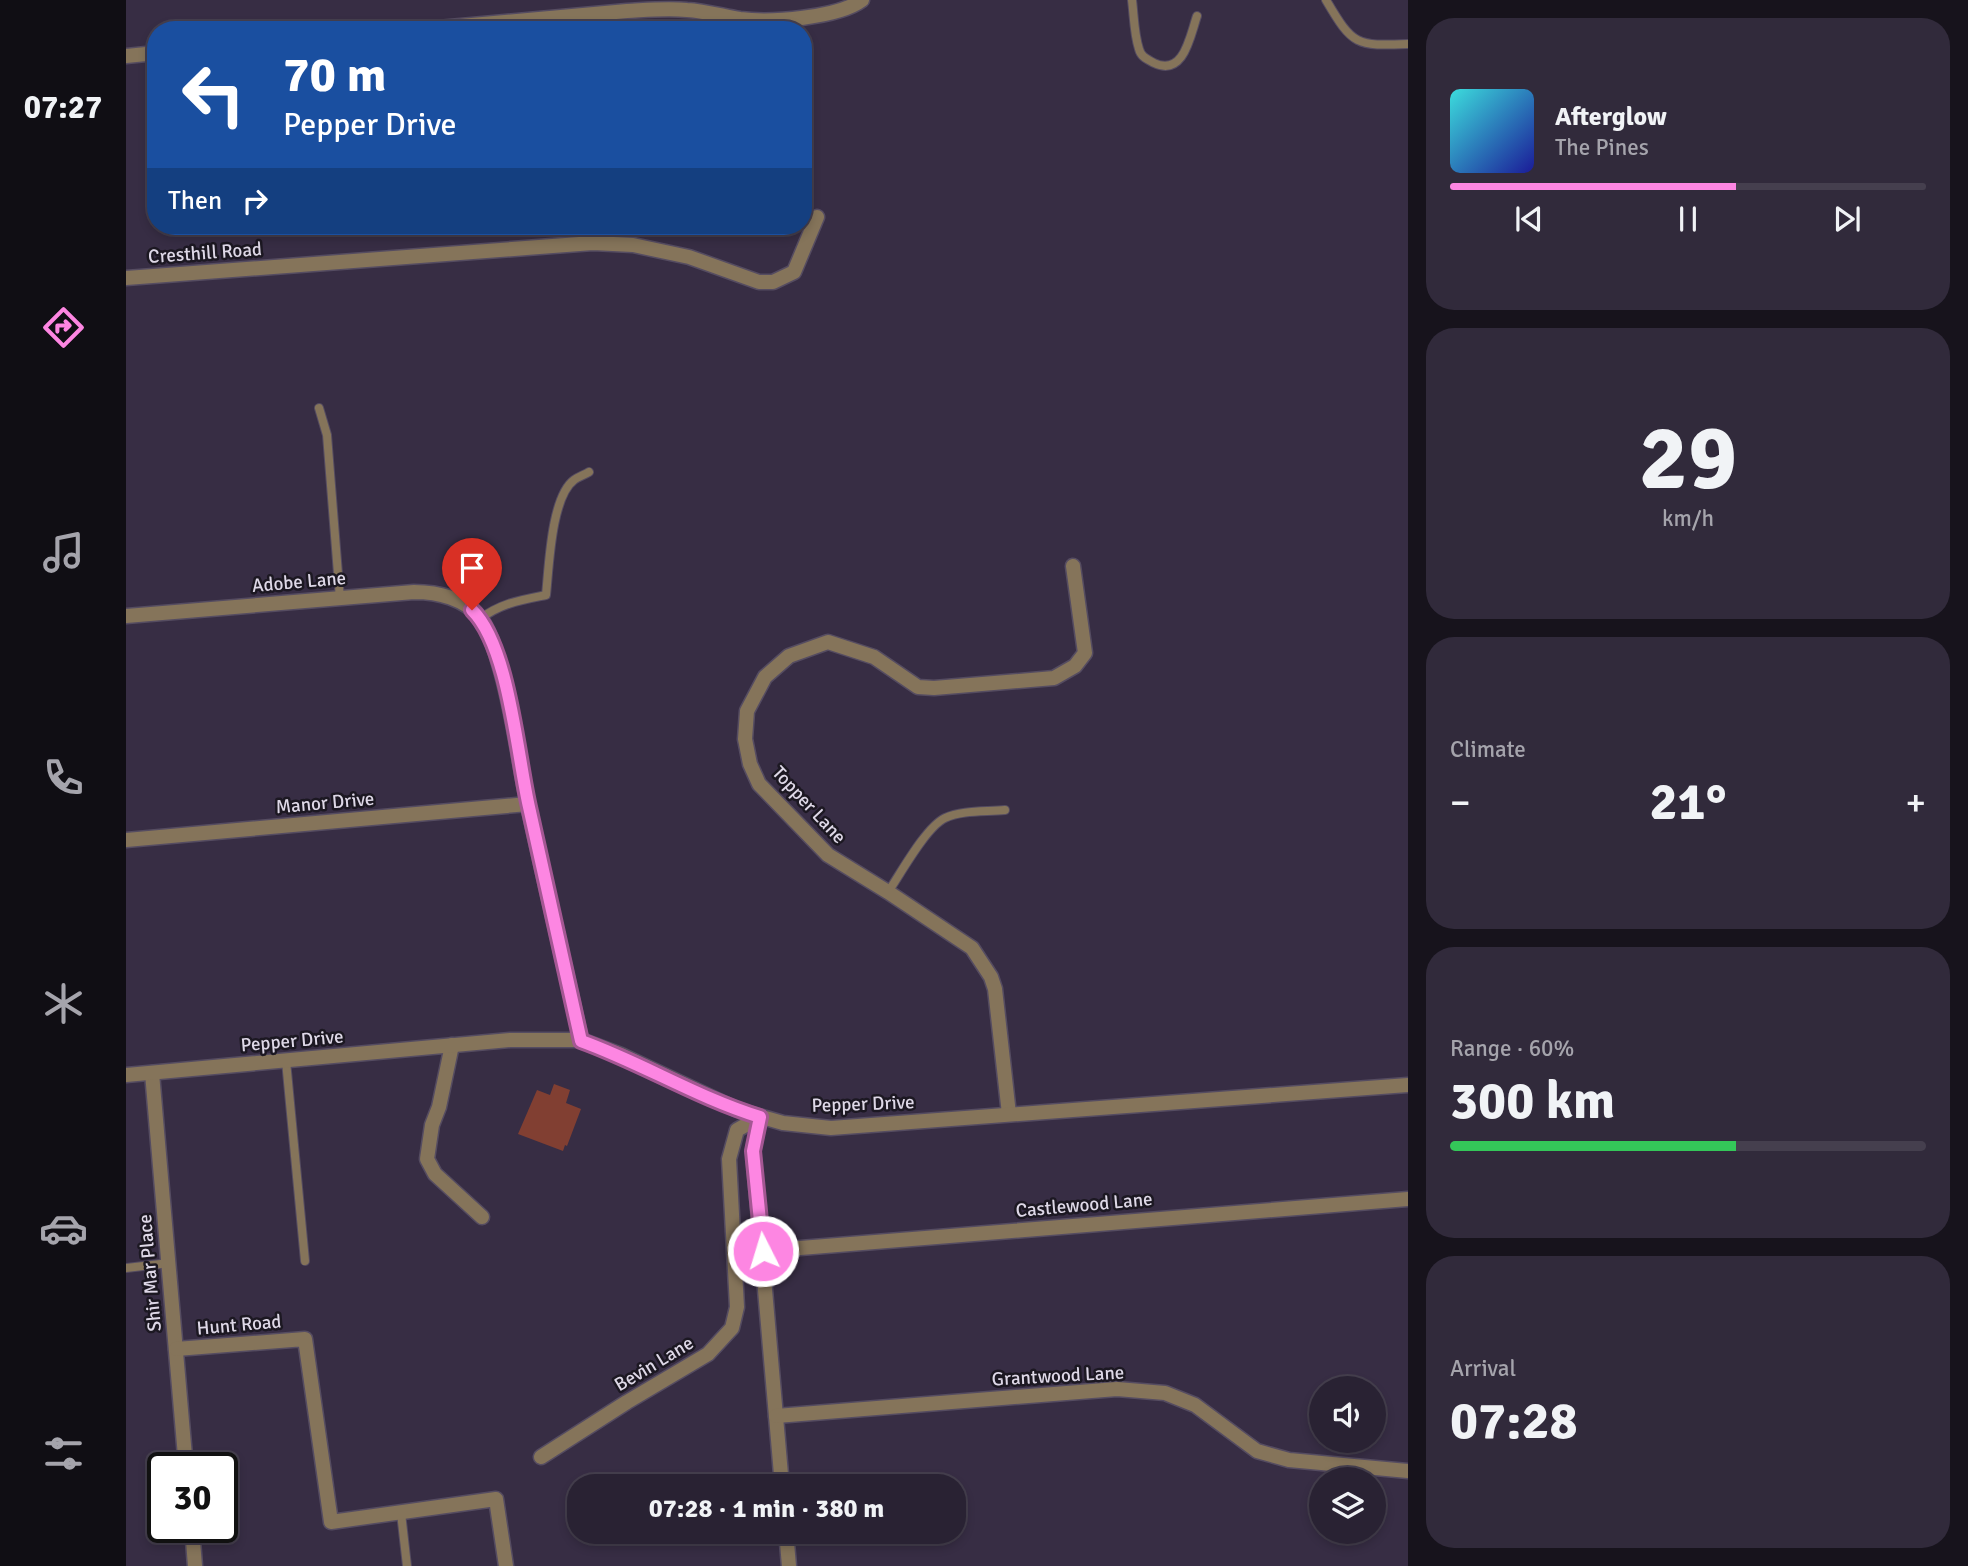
<!DOCTYPE html>
<html lang="en">
<head>
<meta charset="utf-8">
<style>
	:root { --surface:#292233; --page:#312a3b; --text:#f1f3f6; --muted:#a5a4ac; --line:#453f4e; --accent:#fd86e2 }
	body { margin:0; font-family:Signika,sans-serif; background:var(--page); color:var(--text); height:100vh; display:flex; flex-direction:column; font-size:26px; white-space:nowrap }
	* { box-sizing:border-box; margin:0 }
	p { font-size:23px; color:var(--muted) }
	.icon { flex:none; width:38px; height:38px; fill:none; stroke:currentColor; stroke-width:2; stroke-linecap:round; stroke-linejoin:round }
	.map { position:relative; flex:1; overflow:hidden }
	.drawer { display:flex; flex-direction:column; gap:18px; padding:18px; background:#17131c; width:560px }
	.drawer>* { flex:none }
	.top-card { position:absolute; left:21px; top:21px; width:665px; height:214px; border-radius:28px; box-shadow:0 4px 10px #0003,0 0 0 2px var(--line); background:#1a4fa0; color:#fff; overflow:hidden }
	.controls { position:absolute; left:1183px; top:1376px; display:grid; gap:14px }
	.controls a { display:grid; place-items:center; width:77px; height:77px; border-radius:50%; background:var(--surface); box-shadow:0 4px 10px #0003,0 0 0 2px var(--line); font-size:35px }
	.speed { position:absolute; left:21px; top:1452px; display:flex; gap:14px; font-size:35px; font-weight:700; text-align:center }
	.speed>* { display:grid; place-content:center; width:91px; height:91px; border-radius:50%; background:var(--surface); box-shadow:0 4px 10px #0003,0 0 0 2px var(--line); line-height:1 }
	.speed .limit { border:4px solid #111; border-radius:10px; background:#fff; color:#111 }
	.pin { position:absolute; display:grid; place-items:center; width:60px; height:60px; color:#fff; margin:-72px -30px; border-radius:50% 50% 50% 0; rotate:-45deg; box-shadow:0 0 7px #0007 }
	.pin .icon { rotate:45deg }
	.me { position:absolute; width:77px; margin:-38px; rotate:355deg; stroke-linejoin:round; filter:drop-shadow(0 0 5px #0008) }
	.turn { display:flex; align-items:center; gap:24px; height:147px; padding:0 21px; font-size:32px }
	.turn .icon { width:91px; height:91px; stroke-width:2.5 }
	.turn b { display:block; font-size:49px; line-height:60px }
	.then { display:flex; align-items:center; height:66px; padding:0 21px; background:#0003; gap:14px; font-size:26px }
	.big { font-size:52px; font-weight:700; line-height:1.1 }
	.drawer .widget { flex:1; display:flex; flex-direction:column; justify-content:center; gap:10px; min-width:0; padding:0 24px; border-radius:28px; background:var(--page) }
	.drawer .dial { align-items:center; gap:0 }
	.dial b { font-size:91px; line-height:1 }
	.song { display:flex; align-items:center; gap:21px }
	.cover { width:84px; height:84px; border-radius:10px; background:linear-gradient(135deg,hsl(180 70% 55%),hsl(240 70% 35%)) }
	.played { height:7px; border-radius:4px; background:linear-gradient(90deg,var(--accent) 60%,var(--line) 60%) }
	.keys { display:flex; justify-content:space-around; direction:ltr }
	.heat { display:flex; justify-content:space-between; align-items:center; font-size:38px; direction:ltr }
	.charge { height:10px; border-radius:5px; background:linear-gradient(90deg,#34c759 60%,var(--line) 0) }
	.trip { position:absolute; left:441px; top:1474px; width:399px; height:70px; border-radius:28px; background:var(--surface); box-shadow:0 4px 10px #0003,0 0 0 2px var(--line); font-weight:700; line-height:70px; text-align:center }
	main { display:flex; flex:1; min-height:0 }
	.dock { display:flex; flex-direction:column; width:126px; justify-content:space-around; align-items:center; background:#100e14; color:var(--muted) }
	.dock .icon { width:49px; height:49px }
	.dock .current { color:var(--accent) }
	.dock b { font-size:32px; color:var(--text) }
	.map>svg:first-child { display:block }
	.building { fill:#813f32 }
	.lines { fill:none; stroke-linecap:round; stroke-linejoin:round }
	.service-casing { stroke:#554c61; stroke-width:10 }
	.minor-casing { stroke:#554c61; stroke-width:17 }
	.tertiary-casing { stroke:#554c61; stroke-width:17 }
	.service { stroke:#85745a; stroke-width:8 }
	.minor { stroke:#85745a; stroke-width:14 }
	.tertiary { stroke:#85745a; stroke-width:14 }
	.route-casing { stroke:#a45793; stroke-width:18 }
	.route { stroke:#fd86e2; stroke-width:12 }
	.labels { text-anchor:middle; dominant-baseline:central; stroke-width:5; stroke-linejoin:round; paint-order:stroke }
	.street-label { font-size:19px; fill:#ded8e7; stroke:#1c1822 }
</style>
</head>
<body>
<main>
<nav class="dock">
<b>07:27</b>
<svg class="icon current" aria-label="directions" viewBox="0 0 24 24"><path d="M12 3l9 9-9 9-9-9zM9 14v-3h6M13 9l2 2-2 2"/></svg>
<svg class="icon" aria-label="music" viewBox="0 0 24 24"><path d="M9 18V5l10-2v13"/><circle cx="6" cy="18" r="3"/><circle cx="16" cy="16" r="3"/></svg>
<svg class="icon" aria-label="phone" viewBox="0 0 24 24"><path d="M5 4h4l2 5-3 2q2 4 5 5l2-3 5 2v4C11 20 4 13 5 4z"/></svg>
<svg class="icon" aria-label="climate" viewBox="0 0 24 24"><path d="M12 3v18M4 7l16 10M4 17L20 7"/></svg>
<svg class="icon" aria-label="car" viewBox="0 0 24 24"><path d="M5 17H2v-5l4-1 3-4h7l3 4 3 1v5h-3M9 17h6M6 11h13"/><circle cx="7" cy="17" r="2"/><circle cx="17" cy="17" r="2"/></svg>
<svg class="icon" aria-label="filters" viewBox="0 0 24 24"><path d="M4 7h16M4 17h16"/><circle cx="9" cy="7" r="2"/><circle cx="15" cy="17" r="2"/></svg>
</nav>
<div class="map">
<svg width="1282" height="1566" viewBox="0 0 1282 1566">
	<rect width="100%" height="100%" fill="#372d44"/>
	<path class="building" d="M428 1084 444 1090 440 1103 455 1109 441 1146 439 1145 437 1151 392 1134 411 1090 424 1095Z"/>
	<g class="lines">
		<defs>
			<g id="service">
				<path d="M1006 0C1008 16 1008 34 1013 49 1015 57 1021 59 1028 63 1058 77 1064 36 1071 16"/>
				<path d="M1200 0C1227 46 1230 46 1282 44"/>
				<path d="M193 408 201 435 214 599"/>
				<path d="M354 619C375 603 395 600 420 595 423 568 425 497 448 480 452 477 458 475 463 472"/>
				<path d="M762 892C775 873 800 827 819 818 836 810 860 812 879 810"/>
				<path d="M160 1061 179 1261"/>
				<path d="M0 1268 43 1263"/>
				<path d="M275 1513 281 1566"/>
			</g>
			<g id="minor">
				<path d="M290 30 501 11C521 10 541 8 561 10 579 11 596 16 614 19 644 23 712 18 736 0"/>
				<path d="M0 56 30 53"/>
				<path d="M0 278 467 243 507 245 563 257 633 282H647L668 272 691 217"/>
				<path d="M0 616 288 592C311 592 340 598 355 619 364 632 369 649 373 664 387 710 392 758 402 805 419 884 438 962 455 1040"/>
				<path d="M0 840 402 804"/>
				<path d="M326 1045 313 1107 306 1125 301 1159 309 1174 356 1217"/>
				<path d="M26 1073 60 1468"/>
				<path d="M883 1114 869 989 865 977 846 948 762 892 702 855 633 784 624 764 619 739 621 711 639 677 663 656 702 642 748 657 792 687 808 688 928 678 949 666 959 653 947 566"/>
				<path d="M634 1117 627 1151 656 1486"/>
				<path d="M637 1251 1282 1199"/>
				<path d="M50 1349 179 1339 205 1522 370 1499 380 1566"/>
				<path d="M650 1416 991 1389 1039 1393 1069 1405 1131 1451 1163 1460 1282 1471"/>
				<path d="M415 1457 501 1402 582 1354 606 1328 611 1307 603 1159 611 1130 634 1117"/>
				<path d="M66 1528 69 1566"/>
				<path d="M660 1531 663 1566"/>
			</g>
			<path id="tertiary" d="M0 1075 384 1040H455L495 1055 612 1110 657 1123 705 1128 1282 1085"/>
		</defs>
		<use href="#service" class="service-casing"/>
		<use href="#minor" class="minor-casing"/>
		<use href="#tertiary" class="tertiary-casing"/>
		<use href="#service" class="service"/>
		<use href="#minor" class="minor"/>
		<use href="#tertiary" class="tertiary"/>
	</g>
	<g class="lines">
		<defs>
			<path id="route" d="M346 610C383 646 391 755 403 807 420 885 438 963 455 1041 516 1063 572 1098 634 1117L627 1151 637 1251"/>
		</defs>
		<use href="#route" class="route-casing"/>
		<use href="#route" class="route"/>
	</g>
	<g class="labels">
		<g class="street-label">
			<text transform="translate(79 253) rotate(-4)">Cresthill Road</text>
			<text transform="translate(173 582) rotate(-5)">Adobe Lane</text>
			<text transform="translate(199 803) rotate(-5)">Manor Drive</text>
			<text transform="translate(683 805) rotate(47)">Topper Lane</text>
			<text transform="translate(166 1041) rotate(-5)">Pepper Drive</text>
			<text transform="translate(737 1104) rotate(-2)">Pepper Drive</text>
			<text transform="translate(958 1205) rotate(-5)">Castlewood Lane</text>
			<text transform="translate(24 1273) rotate(-95)">Shir Mar Place</text>
			<text transform="translate(113 1325) rotate(-5)">Hunt Road</text>
			<text transform="translate(528 1364) rotate(-31)">Bevin Lane</text>
			<text transform="translate(932 1376) rotate(-3)">Grantwood Lane</text>
		</g>
	</g>
</svg>
<div class="controls">
<a><svg class="icon" aria-label="sound" viewBox="0 0 24 24"><path d="M4 9h4l5-4v14l-5-4H4zM17 9q2 3 0 6"/></svg></a>
<a><svg class="icon" aria-label="layers" viewBox="0 0 24 24"><path d="M12 4l9 5-9 5-9-5zM3 14l9 5 9-5"/></svg></a>
</div>
<div class="speed"><div class="limit">30</div></div>
<div class="pin" style="left:346px;top:610px;background:#d93025"><svg class="icon" aria-label="arrive" viewBox="0 0 24 24"><path d="M6 21V4h12l-3 4 3 4H6"/></svg></div>
<svg class="me" style="left:637px;top:1251px" viewBox="-20 -20 40 40"><circle r="17" fill="#fd86e2" stroke="#fff" stroke-width="3"/><path d="M0-11L8 9 0 5-8 9z" fill="#fff"/></svg>
<div class="trip">07:28 · 1 min · 380 m</div>
<div class="top-card">
<div class="turn"><svg class="icon" aria-label="left" viewBox="0 0 24 24"><path d="M17 20v-9H6M10 6l-5 5 5 5"/></svg><div><b>70 m</b>Pepper Drive</div></div>
<div class="then">Then<svg class="icon" aria-label="right" viewBox="0 0 24 24"><path d="M7 20v-9h11M14 6l5 5-5 5"/></svg></div>
</div>
</div>
<section class="drawer">
<div class="widget">
<div class="song"><i class="cover"></i><div><b>Afterglow</b><p>The Pines</p></div></div>
<div class="played"></div>
<div class="keys"><svg class="icon" aria-label="previous" viewBox="0 0 24 24"><path d="M18 5L8 12l10 7zM5 5v14"/></svg><svg class="icon" aria-label="pause" viewBox="0 0 24 24"><path d="M8 5v14M16 5v14"/></svg><svg class="icon" aria-label="next" viewBox="0 0 24 24"><path d="M6 5l10 7-10 7zM19 5v14"/></svg></div>
</div>
<div class="widget dial"><b>29</b><p>km/h</p></div>
<div class="widget"><p>Climate</p>
<div class="heat"><a>−</a><b class="big">21°</b><a>+</a></div>
</div>
<div class="widget"><p>Range · 60%</p><b class="big">300 km</b><div class="charge"></div></div>
<div class="widget"><p>Arrival</p><b class="big">07:28</b></div>
</section>
</main>
</body>
</html>
